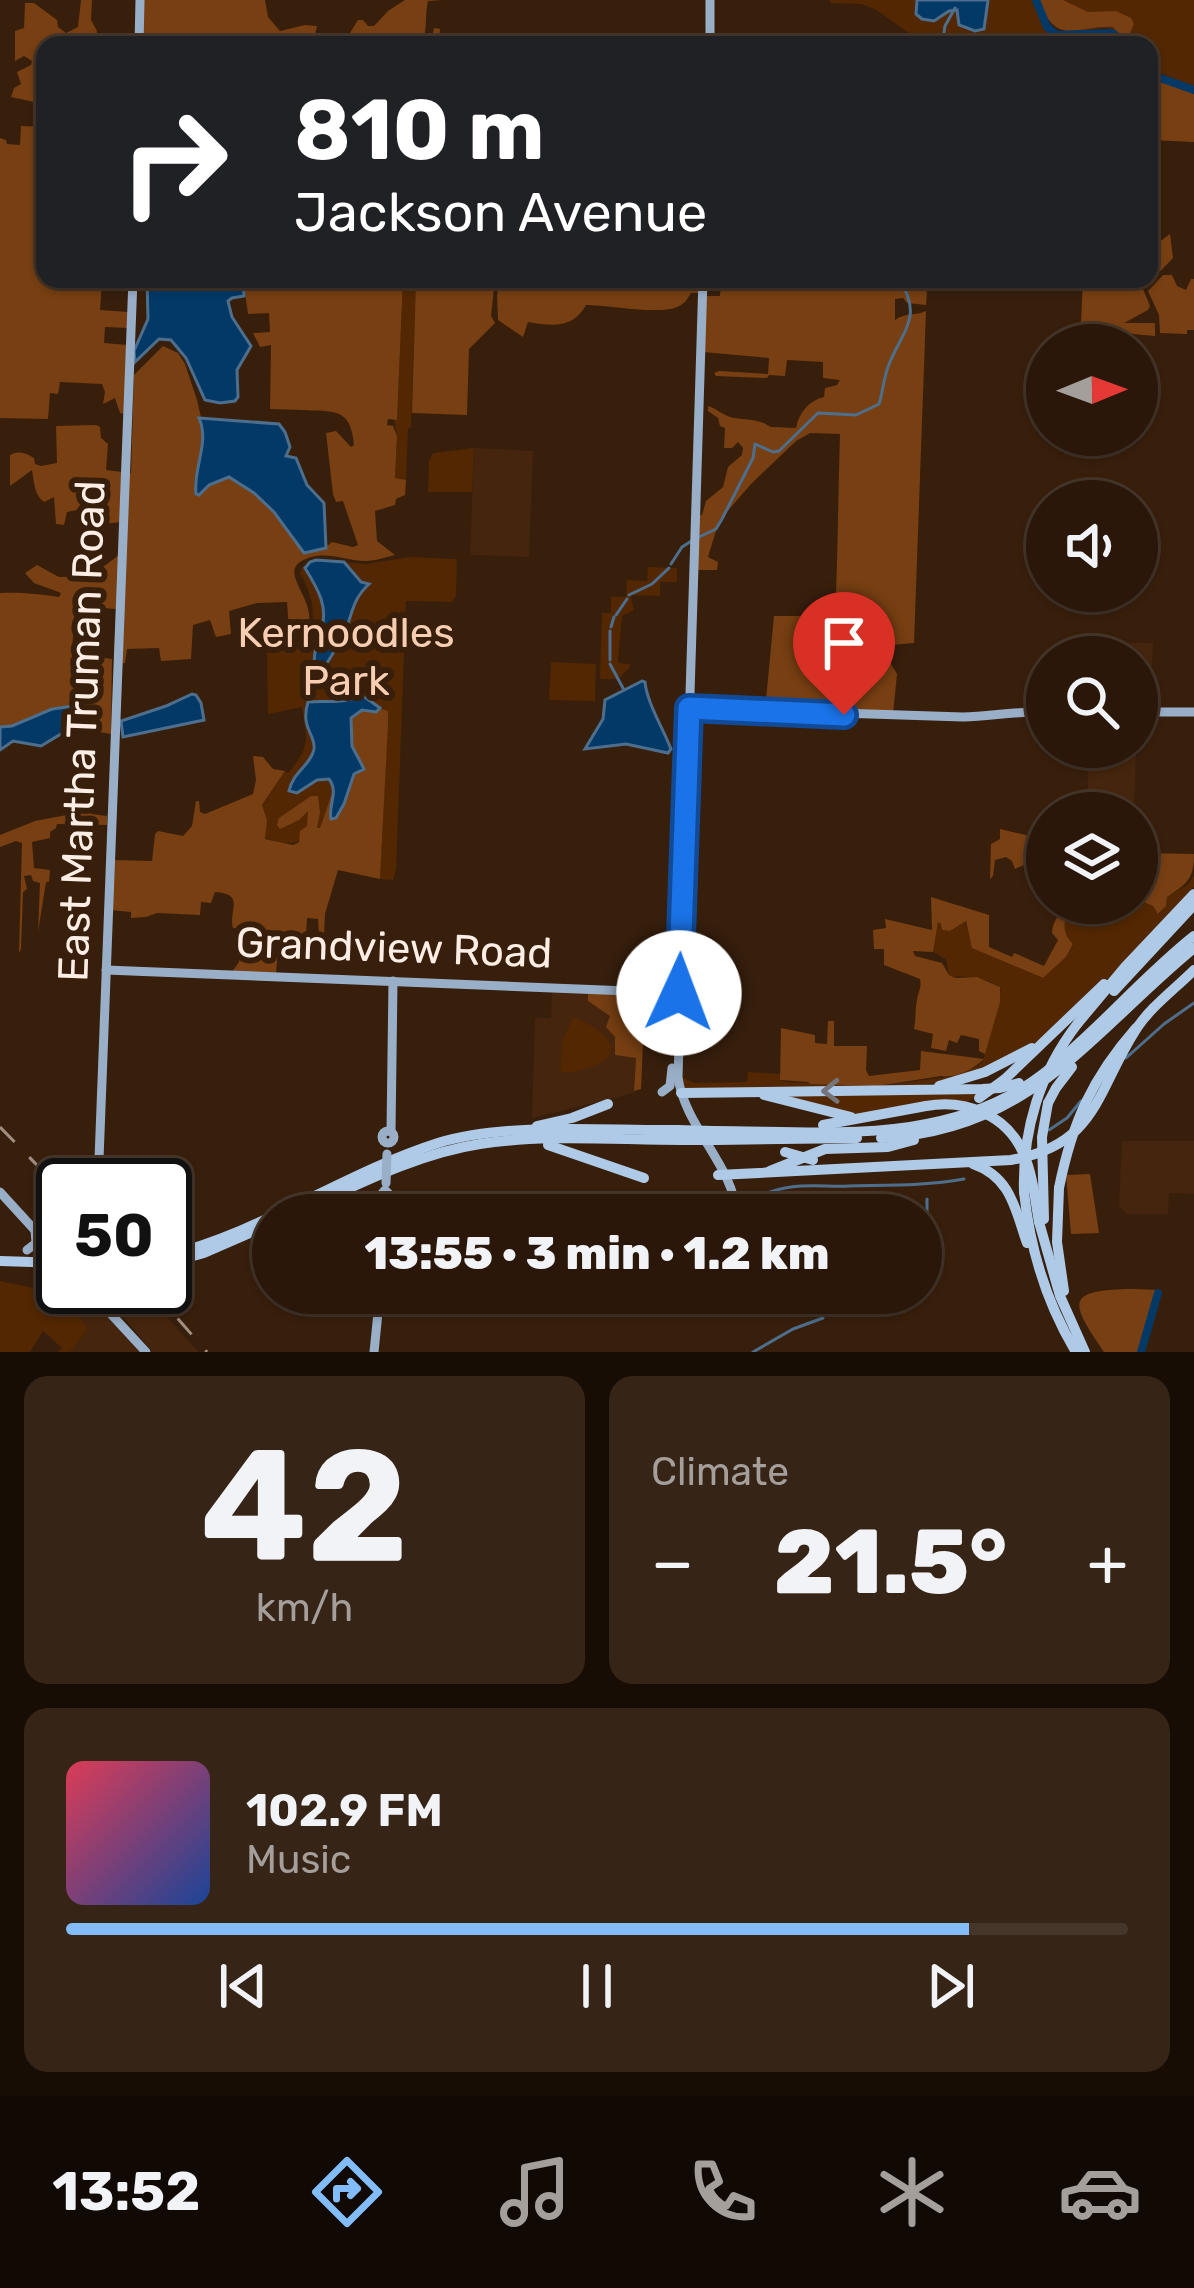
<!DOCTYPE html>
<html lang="en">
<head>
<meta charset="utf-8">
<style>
	:root { --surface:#2a1709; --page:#362417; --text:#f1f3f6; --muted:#a59f9c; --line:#46362a; --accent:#82bcfa }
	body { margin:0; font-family:Rubik,sans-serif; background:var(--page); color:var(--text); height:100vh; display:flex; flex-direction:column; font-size:45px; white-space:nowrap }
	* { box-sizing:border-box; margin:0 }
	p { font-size:39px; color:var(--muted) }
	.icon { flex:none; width:66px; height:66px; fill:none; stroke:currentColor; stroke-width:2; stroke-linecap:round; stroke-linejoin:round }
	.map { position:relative; height:1352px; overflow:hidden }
	.details { display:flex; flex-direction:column; gap:24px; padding:24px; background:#170d05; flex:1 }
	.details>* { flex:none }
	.top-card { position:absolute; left:36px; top:36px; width:1122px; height:252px; border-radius:24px; box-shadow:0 3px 9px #0004,0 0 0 3px var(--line); background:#202124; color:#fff; overflow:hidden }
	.needle { width:78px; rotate:89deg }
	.buttons { position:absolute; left:1026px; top:324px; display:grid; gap:24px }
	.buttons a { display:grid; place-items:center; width:132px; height:132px; border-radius:50%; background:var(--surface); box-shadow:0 3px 9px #0004,0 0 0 3px var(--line); font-size:60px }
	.speed { position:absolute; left:36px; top:1158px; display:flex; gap:24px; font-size:60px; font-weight:700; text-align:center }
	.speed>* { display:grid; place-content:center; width:156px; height:156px; border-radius:50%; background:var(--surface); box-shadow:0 3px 9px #0004,0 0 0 3px var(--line); line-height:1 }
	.speed .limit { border:6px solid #111; border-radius:18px; background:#fff; color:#111 }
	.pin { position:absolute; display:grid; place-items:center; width:102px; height:102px; color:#fff; margin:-123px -51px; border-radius:50% 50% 50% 0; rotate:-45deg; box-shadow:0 0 12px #0007 }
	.pin .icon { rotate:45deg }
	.me { position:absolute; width:132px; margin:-66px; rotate:2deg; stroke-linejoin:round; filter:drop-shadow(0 0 9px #0008) }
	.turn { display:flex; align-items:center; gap:42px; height:252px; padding:0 60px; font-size:54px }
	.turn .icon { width:156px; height:156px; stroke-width:2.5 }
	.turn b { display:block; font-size:84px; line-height:102px }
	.big { font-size:90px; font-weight:800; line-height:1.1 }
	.details .widget { flex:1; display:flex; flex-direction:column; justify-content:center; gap:18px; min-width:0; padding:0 42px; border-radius:24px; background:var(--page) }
	.details .dial { align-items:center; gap:0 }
	.dial b { font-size:156px; line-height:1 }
	.song { display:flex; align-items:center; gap:36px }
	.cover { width:144px; height:144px; border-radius:18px; background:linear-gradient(135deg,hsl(350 70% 55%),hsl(220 70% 35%)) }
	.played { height:12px; border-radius:6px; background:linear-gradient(90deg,var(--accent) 85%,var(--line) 85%) }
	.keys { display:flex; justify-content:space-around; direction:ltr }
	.heat { display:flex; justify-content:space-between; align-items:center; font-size:66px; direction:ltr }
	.details .tiles { flex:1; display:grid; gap:24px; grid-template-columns:1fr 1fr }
	.widget:last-child { grid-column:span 2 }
	.trip { position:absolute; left:252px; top:1194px; width:690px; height:120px; border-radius:60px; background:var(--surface); box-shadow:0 3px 9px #0004,0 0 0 3px var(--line); font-weight:800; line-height:120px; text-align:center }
	.tabs { display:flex; height:192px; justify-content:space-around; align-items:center; background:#110904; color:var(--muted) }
	.tabs .icon { width:84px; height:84px }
	.tabs .current { color:var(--accent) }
	.tabs b { font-size:54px; color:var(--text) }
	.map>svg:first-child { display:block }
	.built { fill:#45250d }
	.green { fill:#522702 }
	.forest { fill:#773f12 }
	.water { fill:#023967; stroke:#4d6f8d; stroke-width:3 }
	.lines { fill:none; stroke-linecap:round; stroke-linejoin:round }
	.stream { stroke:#4d6f8d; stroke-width:3 }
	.river { stroke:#023967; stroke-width:8 }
	.major { stroke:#99afc7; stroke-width:9 }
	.highway { stroke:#afcae7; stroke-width:10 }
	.rail { stroke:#a28e81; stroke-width:3; stroke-dasharray:21 21; stroke-linecap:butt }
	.major-bridge { stroke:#99afc7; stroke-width:9 }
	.highway-bridge { stroke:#afcae7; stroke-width:10 }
	.oneway { stroke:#74747a }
	.route-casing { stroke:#114b97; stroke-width:30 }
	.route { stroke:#1a73e8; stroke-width:21 }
	.labels { text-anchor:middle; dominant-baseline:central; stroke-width:12; stroke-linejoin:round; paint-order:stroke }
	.park-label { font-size:42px; fill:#f8ceb3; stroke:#381f0c }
	.street-label { font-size:42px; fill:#fdeee5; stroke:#381f0c }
</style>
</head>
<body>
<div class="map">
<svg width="1194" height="1352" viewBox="0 0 1194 1352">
	<rect width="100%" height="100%" fill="#381f0c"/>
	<g class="built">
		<path d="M474 448 533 451 529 557 470 555Z"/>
		<path d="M1084 642 1153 643 1150 709H1137V657H1083Z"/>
		<path d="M1089 747H1136L1134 813H1087Z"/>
		<path d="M552 988 588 990V1001L611 1016 616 1045 636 1058 634 1093 532 1118 535 1018H551Z"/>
		<path d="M1122 1141H1194V1194L1169 1193 1168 1214H1126L1119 1206Z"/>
		<path d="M129 1287H141L198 1352H153L109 1300Z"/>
		<path d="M94 1301 142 1352H70L88 1329 78 1317Z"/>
	</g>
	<g class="green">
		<path d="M830 0H1032C1037 16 1051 30 1051 45H926L875 9 861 4 830 3Z"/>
		<path d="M1039 0H1194V86L1149 69V45H1123C1113 0 1063 67 1039 0Z"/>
		<path d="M403 279H416L411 427 408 429 406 480 395 479 397 436 394 420 397 419Z"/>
		<path d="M474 448 472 492H428L429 461 433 453Z"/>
		<path d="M410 557 457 559 456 596 452 602 406 601 396 869 393 880 380 879 388 711C365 701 366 696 339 703L314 742 311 757 300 769 289 791 297 793 323 778 332 782 334 794 331 796 320 829 316 828 320 813 311 796 280 818 277 824 308 810C309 846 294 848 265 838L262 806 285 771 288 773C311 746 307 740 302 707L268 714 267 652 304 644C319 620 313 596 300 573L302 567 319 560 365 564Z"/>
		<path d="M648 567 677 568V582H660V596L630 595 634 610 622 616 618 660 619 663 630 664 629 668 618 679H600L602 613H611V597H626L627 580 647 581Z"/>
		<path d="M551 662 596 664 595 701 549 700Z"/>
		<path d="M1194 876V887L1179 904C1133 953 1073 1022 1016 1055 957 1090 892 1088 826 1088 780 1088 733 1089 687 1089L683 1086 682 1077 694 1083 747 1082 748 1072 780 1074V1080L786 1082 877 1086 948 1077 978 1066 983 1061 1001 990C993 978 971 977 958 976L956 978 949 975 946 959 933 952 938 922 942 924V930L950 931 965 921 973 948 1043 978 1066 957 1073 945C1060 929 1064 923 1069 903H1137V899C1147 900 1153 906 1159 914L1166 906 1167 897 1187 885Z"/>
		<path d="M573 1017C598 1025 635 1053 590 1067 578 1071 572 1074 560 1071L563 1039Z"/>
		<path d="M986 1091 964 1104 850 1115 768 1093Z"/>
		<path d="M0 1281 94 1301 78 1316 88 1329 70 1352H57L62 1348 43 1331 30 1352H0Z"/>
	</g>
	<g class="forest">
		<path d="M81 0H92L91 20 97 31 95 45H76L78 39C65 33 58 45 45 45V98L34 102 11 97 14 88 21 84 17 72 31 65 32 61 24 56 15 61V31L24 28 25 3H34L57 20 58 27 66 33 78 27Z"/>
		<path d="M143 0H265L268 17 280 31 305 25 317 26 313 44 302 45H164V39L157 36 147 45H142Z"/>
		<path d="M405 0H443L428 1C425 14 427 25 424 38L431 41 434 28 440 29 439 45H354L350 33 358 20H363L368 26H374L388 11Z"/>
		<path d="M1039 0H1063L1088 12 1116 11 1131 18 1134 24 1126 42 1113 27C1077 25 1056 48 1039 0Z"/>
		<path d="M1149 78 1194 93V142L1149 140Z"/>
		<path d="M21 126 45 127V198L37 213 45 216 42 225 45 231V279H129V281L102 280 100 310 128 312V328L105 327 104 343 127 345 125 414 120 413 115 398 103 404 105 392 102 384 60 382 58 394 50 393 48 419 0 418V138L6 140 7 144 20 145Z"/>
		<path d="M1170 234 1173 258 1143 289 1150 306 1148 310 1124 323H1155V336L1110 332 1109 342 1080 345 1083 280 1073 279H1149V245L1158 243Z"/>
		<path d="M1163 275H1172L1177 286 1186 290 1191 279H1194V330H1187V334L1160 333 1159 315 1148 291Z"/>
		<path d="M243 279H403L397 420 388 419 387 425 393 426 397 436 395 478 406 480 405 495 396 499 395 505 375 511 377 541 395 555C386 557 375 561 366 561 344 561 322 548 300 562 276 578 339 616 290 644L287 602 257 603 229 611 231 634 216 637 210 620 193 625 191 659 161 661 159 648 127 649 125 663 114 664 116 609 75 606 72 653 112 659 111 734 94 731V710L32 716 12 726 0 727V593C21 592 38 594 59 597L61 593 34 583 25 573 37 565 59 577 91 576 119 555 121 522 87 526 77 510 67 512 64 525 56 524 54 497 44 502C34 495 34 481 32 470L10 486V455C19 450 26 453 34 458L35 464 41 466 57 463 56 426 96 425 100 427 101 438 108 444 106 470 131 473 134 375 163 346 178 353 185 364 197 400 204 431V443L197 468 199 495 209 485 229 477C251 487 273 508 287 528 291 534 293 541 298 545 309 556 322 551 332 542L353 547 358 545 343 501 336 502 333 494 326 433 336 431 351 447 354 445C351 406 332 412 302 410 291 410 281 409 270 409L271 345 260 347 253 333 270 332 269 313 248 314Z"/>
		<path d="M416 279H495L491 316 495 323 469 349 467 415 412 413Z"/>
		<path d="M501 279H553L554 283 570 284 569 279H701L700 293H691C687 299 685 304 677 307 658 315 608 305 586 305 573 329 551 326 528 322L523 337 498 320 497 295Z"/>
		<path d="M751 279H996L980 281 976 291 927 289 926 305 907 303 903 298 895 299V320C906 312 915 316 926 311L914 643 891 645V664L897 674 893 714 765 710 774 616H835C838 555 838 495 840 434L810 433 796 441 751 484 719 521 708 557 718 562 717 570H696L697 516 702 515 706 501 723 487 728 467 742 455 743 448 738 442 732 448H724L725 428 720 426 718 418 708 411V406C717 409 724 416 734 418 748 420 759 419 771 427L796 428C799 413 808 401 824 397L825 388 837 385 840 380 823 378V362L787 360 785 376 769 375 767 378 716 376 714 373 719 371 768 374 769 358 703 352 705 296H720L721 281 751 283Z"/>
		<path d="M380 708 388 711V724L380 879 338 870 325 914 324 934H319L318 919 307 918 306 938 279 937 276 974 232 972 239 962 240 951H247L248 947 242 943 240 938 245 929 233 928C228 910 246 894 215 892L211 903 201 902 200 915 157 913 146 917 131 918V912L110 910 112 860 152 861 155 834 158 831 183 836 192 826 196 801H199L200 812 205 814 253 794 256 780 253 756 263 757 273 769 285 771 262 805 267 820 265 839 293 845 299 842 300 831 307 826 308 811 299 820 280 829 277 825 279 818 311 796H318L320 813 317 828H320L331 796 334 794 330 812 344 804C346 788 350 777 363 769L352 746 351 718 362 710 376 712Z"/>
		<path d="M88 811 92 814 107 816V825L57 824 56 828 50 832V838L32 842 34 868 50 870 49 882H46L38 932 40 883 33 881 31 875 24 876 27 889 23 892 21 949 19 953 22 843 16 841 0 847V835L35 821Z"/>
		<path d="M1044 826H1047V854L1015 869 1012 861 1006 857 995 860 993 876 990 879 991 844 1000 839V829L1026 835 1030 843 1031 838 1040 834Z"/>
		<path d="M1137 853 1194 854C1194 879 1187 884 1167 897L1166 906 1158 914 1153 906 1137 899Z"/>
		<path d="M931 897 989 915V947L1012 957 1014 953 1044 966 1058 940 1052 933C1052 921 1061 914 1063 903H1069C1065 921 1060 931 1073 944L1066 957 1043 978 972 948 966 921 950 931 942 930 941 924 938 922 933 952 913 951 915 956 942 963 949 975 955 978 977 977 1000 987V1002L985 1054 979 1051V1039L961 1035 957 1043 949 1040 946 1051 931 1048 933 1034 914 1029C916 1019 915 1010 917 1000 918 991 922 988 920 979L884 965V949H874L873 930 886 928 885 919 932 930Z"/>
		<path d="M588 990 674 996 672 1019 644 1020 641 1089 634 1091 636 1058 615 1055V1037L606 1027 610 1016 588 1001Z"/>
		<path d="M828 1021H834V1046H867L866 1070 869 1076 920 1070 921 1051 984 1059C975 1068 956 1079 941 1076L877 1086 810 1084 808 1082 780 1080 781 1028 815 1035V1043L827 1044Z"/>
		<path d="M1090 1174 1099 1233 1071 1234 1066 1175Z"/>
		<path d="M1133 1289 1160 1290 1143 1352H1104C1069 1301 1065 1290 1133 1289Z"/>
	</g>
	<g class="water">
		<path d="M917 0H988L984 29 975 31 959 25 957 10 949 11 934 21 922 19 916 14Z"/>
		<path d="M147 279H243L244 296 232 298 228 301 232 317 251 346 237 370 238 397 235 401 220 403 205 400 186 358 171 340 159 339 135 362 134 351 148 319Z"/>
		<path d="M199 418 279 424 285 432 290 447 286 456 296 458 307 485 324 503 326 548 304 553 274 512 254 493 229 477 209 485 199 495 196 494C193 467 210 443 199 418Z"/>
		<path d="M316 560 344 562 361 582 369 584C353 599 353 611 346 629 339 645 330 659 320 673L315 670C312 656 317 646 321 632 329 607 318 589 305 568L310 562Z"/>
		<path d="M642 681 645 682C647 703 663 728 671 749L668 753 626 744 585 749 603 719 605 700Z"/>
		<path d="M192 694 196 695 201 703 204 720 123 737 121 721 166 706Z"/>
		<path d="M362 695 380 708 376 712 362 710 351 718 352 746 364 769 354 774 344 804 336 818 331 819C328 805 339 792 329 779L317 780 297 793 289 791C292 773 311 765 314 749 316 735 300 728 308 702 330 700 341 705 362 695Z"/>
		<path d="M74 706 94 709V731L61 734 41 746 13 741 0 750V727L12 726 52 709Z"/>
	</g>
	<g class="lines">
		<g class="stream">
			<path d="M942 45 945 26 955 8"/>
			<path d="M699 537 716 529 722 519 753 458 755 444 773 452 779 451 818 413 856 415 879 404C883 391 884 376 889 364 904 328 923 317 899 279"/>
			<path d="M671 564 682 547 693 540"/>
			<path d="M629 595 652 584 669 568"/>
			<path d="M616 615 627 599"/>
			<path d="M611 627 614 617"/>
			<path d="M610 660V631"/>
			<path d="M610 664 624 690"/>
			<path d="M1126 1058 1164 1024 1194 1003"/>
			<path d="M1049 1130 1067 1118 1081 1101"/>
			<path d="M744 1201C760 1195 775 1189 791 1187 810 1184 830 1187 849 1186 887 1185 925 1186 964 1179"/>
			<path d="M921 1240 927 1221V1199"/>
			<path d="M829 1314 867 1298 907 1293"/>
			<path d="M753 1352 793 1329 823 1318"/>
		</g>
		<g class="river">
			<path d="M1036 0 1047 27 1057 35 1112 33 1118 37 1116 45"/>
			<path d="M1149 74 1194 90"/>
			<path d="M1141 1352 1158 1293"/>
		</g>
		<g class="major">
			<path d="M139 45 140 0"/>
			<path d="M710 45V0"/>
			<path d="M703 279 678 1077C685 1128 733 1164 737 1215"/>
			<path d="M689 708 963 717C992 716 1018 711 1047 712"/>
			<path d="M1137 712H1194"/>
			<path d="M106 970 679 993"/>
			<path d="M662 1092 670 1086 672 1068"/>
			<circle cx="388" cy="1137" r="6"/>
			<path d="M391 1132 393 981"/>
			<path d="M98 1185 133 279"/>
			<path d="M385 1190 391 1196 387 1202 379 1197Z"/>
			<path d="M0 1192 63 1261"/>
			<path d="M763 1215 782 1210"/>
			<path d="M27 1250 36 1243 35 1230"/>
			<path d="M86 1287 146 1352"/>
			<path d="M374 1352 380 1293"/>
		</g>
		<g class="highway">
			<path d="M1114 991 1194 905"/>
			<path d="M1078 1023 1125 967 1194 894"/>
			<path d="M1005 1079 1104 984"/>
			<path d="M939 1086 985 1072 1032 1048"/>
			<path d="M681 1093 982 1089 1000 1088 1019 1083"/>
			<path d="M764 1095 851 1117"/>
			<path d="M1048 1103 1056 1088 1072 1067"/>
			<path d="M823 1125 926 1106"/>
			<path d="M537 1126 572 1118 608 1104"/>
			<path d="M713 1131C824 1131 949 1147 1043 1074 1097 1032 1141 978 1194 936"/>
			<path d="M881 1138C1030 1131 1090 1034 1194 948"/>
			<path d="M716 1140 857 1138"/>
			<path d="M548 1145 644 1178"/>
			<path d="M973 1164C1011 1177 1015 1209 1027 1243"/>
			<path d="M770 1171 825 1149 888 1147 914 1140"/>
			<path d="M718 1175 1011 1160C1097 1145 1096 1092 1135 1031 1149 1008 1175 989 1194 970"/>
			<path d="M1059 1188 1057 1242 1064 1291"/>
			<path d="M1024 1192C1030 1248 1047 1304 1076 1352"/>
			<path d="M291 1215C351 1188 414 1154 480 1144 544 1134 617 1140 682 1140"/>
			<path d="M1039 1222 1060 1296 1085 1352"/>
			<path d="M165 1256C261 1233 344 1173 438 1143 505 1122 605 1131 677 1130"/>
			<path d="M0 1261 63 1263"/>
			<path d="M165 1264 204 1253 273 1223"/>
		</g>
		<g class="rail">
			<path d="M0 1127 63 1192"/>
			<path d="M150 1287 207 1352"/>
		</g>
		<path class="major-bridge" d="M386 1183 387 1154"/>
		<g class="highway-bridge">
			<path d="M979 1098 1005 1079"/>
			<path d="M926 1106C966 1099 1008 1115 1024 1155 1033 1175 1035 1200 1039 1222"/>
			<path d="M677 1130 713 1131"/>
			<path d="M682 1140H716"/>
			<path d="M785 1152 813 1160"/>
			<path d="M1059 1188C1072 1123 1092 1078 1136 1028"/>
			<path d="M1024 1192C1022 1131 1040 1072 1078 1023"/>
			<path d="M1044 1219 1042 1137 1048 1103"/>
		</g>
	</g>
	<defs><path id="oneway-chevron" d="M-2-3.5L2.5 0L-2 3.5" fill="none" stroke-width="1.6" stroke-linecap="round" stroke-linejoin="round" transform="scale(3)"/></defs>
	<use class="oneway" href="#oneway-chevron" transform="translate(831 1091) rotate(179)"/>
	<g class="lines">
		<defs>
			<path id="route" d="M679 993 689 708 844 715"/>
		</defs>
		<use href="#route" class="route-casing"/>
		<use href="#route" class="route"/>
	</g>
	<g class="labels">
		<g class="park-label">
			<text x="346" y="633">Kernoodles<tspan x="346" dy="48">Park</tspan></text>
		</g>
		<g class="street-label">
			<text transform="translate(82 731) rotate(-88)">East Martha Truman Road</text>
			<text transform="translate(394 948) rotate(2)">Grandview Road</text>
		</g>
	</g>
</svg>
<div class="buttons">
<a><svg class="needle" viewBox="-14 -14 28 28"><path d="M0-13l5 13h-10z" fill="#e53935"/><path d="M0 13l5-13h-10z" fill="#a59f9c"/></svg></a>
<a><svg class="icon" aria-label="sound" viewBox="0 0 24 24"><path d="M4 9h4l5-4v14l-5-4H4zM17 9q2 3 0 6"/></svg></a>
<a><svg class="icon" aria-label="search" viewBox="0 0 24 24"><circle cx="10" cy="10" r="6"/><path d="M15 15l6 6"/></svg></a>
<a><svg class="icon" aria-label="layers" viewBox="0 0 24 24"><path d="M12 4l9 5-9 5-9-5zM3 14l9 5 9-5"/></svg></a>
</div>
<div class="speed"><div class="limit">50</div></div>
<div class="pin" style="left:844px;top:715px;background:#d93025"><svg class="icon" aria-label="arrive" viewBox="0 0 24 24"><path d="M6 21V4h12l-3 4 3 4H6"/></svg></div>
<svg class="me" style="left:679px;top:993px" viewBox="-20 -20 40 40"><circle r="19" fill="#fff"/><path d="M0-13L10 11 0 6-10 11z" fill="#1a73e8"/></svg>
<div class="trip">13:55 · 3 min · 1.2 km</div>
<div class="top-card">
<div class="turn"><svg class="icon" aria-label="right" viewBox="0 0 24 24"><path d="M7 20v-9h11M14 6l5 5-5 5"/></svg><div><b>810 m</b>Jackson Avenue</div></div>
</div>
</div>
<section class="details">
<div class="tiles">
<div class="widget dial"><b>42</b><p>km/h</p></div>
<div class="widget"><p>Climate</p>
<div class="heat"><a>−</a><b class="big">21.5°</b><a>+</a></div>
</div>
<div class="widget">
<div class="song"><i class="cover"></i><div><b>102.9 FM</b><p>Music</p></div></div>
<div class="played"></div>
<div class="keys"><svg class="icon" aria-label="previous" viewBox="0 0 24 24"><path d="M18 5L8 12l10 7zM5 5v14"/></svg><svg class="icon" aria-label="pause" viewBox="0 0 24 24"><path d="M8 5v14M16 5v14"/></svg><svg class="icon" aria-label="next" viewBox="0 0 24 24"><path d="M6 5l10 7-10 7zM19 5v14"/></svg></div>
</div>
</div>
</section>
<nav class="tabs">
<b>13:52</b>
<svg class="icon current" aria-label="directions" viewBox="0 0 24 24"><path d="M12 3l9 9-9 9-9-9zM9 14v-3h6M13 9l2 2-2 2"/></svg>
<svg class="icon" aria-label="music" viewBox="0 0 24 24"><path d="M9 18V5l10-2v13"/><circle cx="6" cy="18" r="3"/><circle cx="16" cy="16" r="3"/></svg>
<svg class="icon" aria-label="phone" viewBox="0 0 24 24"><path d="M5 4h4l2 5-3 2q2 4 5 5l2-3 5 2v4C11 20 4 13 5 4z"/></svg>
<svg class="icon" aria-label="climate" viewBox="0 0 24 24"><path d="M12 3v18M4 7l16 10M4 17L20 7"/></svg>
<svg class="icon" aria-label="car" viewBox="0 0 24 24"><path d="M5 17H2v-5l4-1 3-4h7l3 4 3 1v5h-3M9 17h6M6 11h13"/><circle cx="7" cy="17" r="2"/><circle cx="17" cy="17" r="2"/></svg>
</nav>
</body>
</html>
